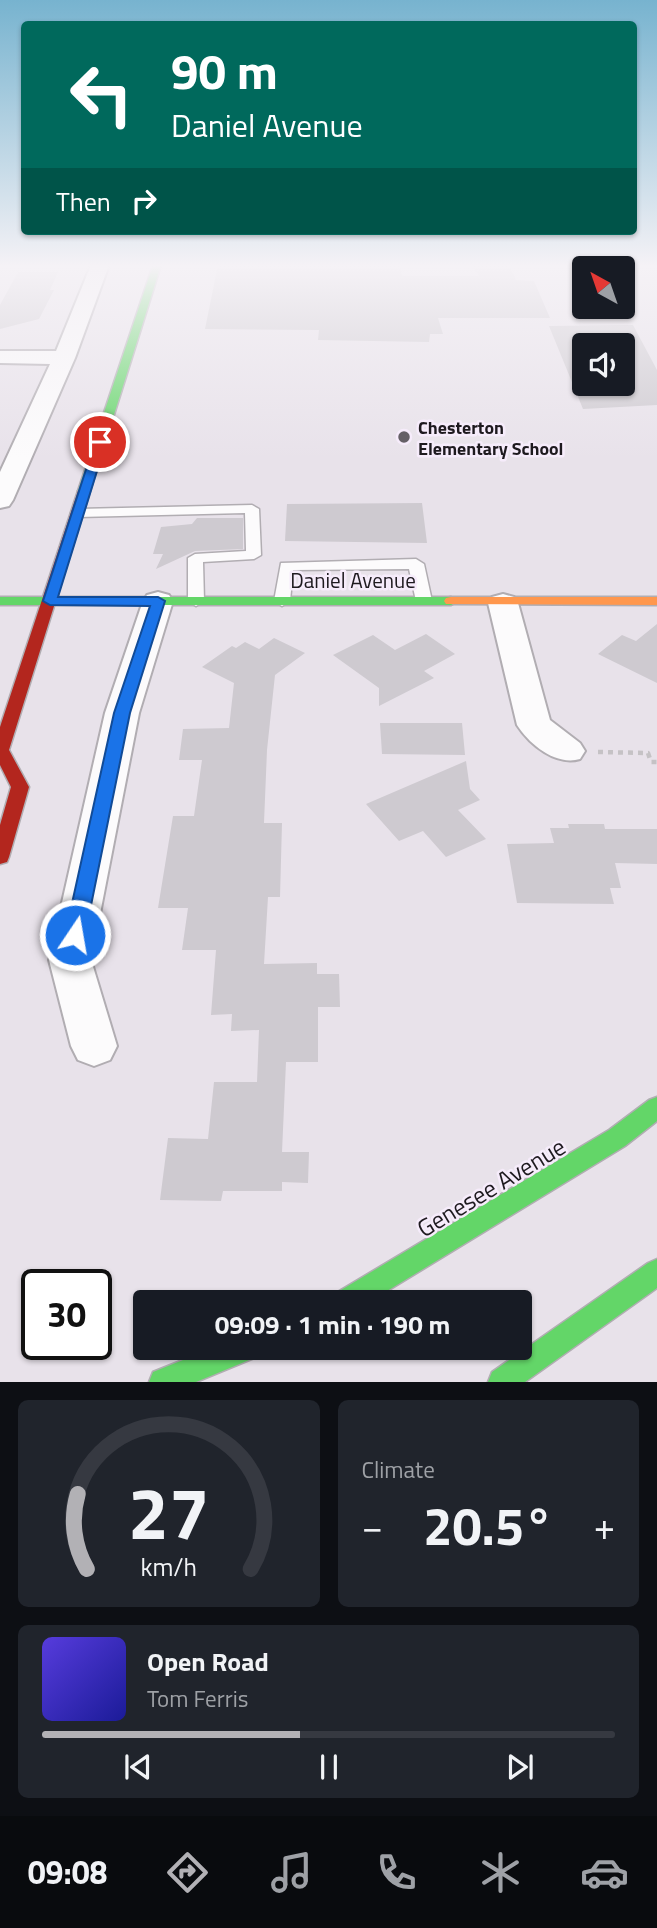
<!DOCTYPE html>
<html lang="en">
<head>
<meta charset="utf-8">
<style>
	:root { --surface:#171b24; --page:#20242c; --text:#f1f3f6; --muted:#9ea1a6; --line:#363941; --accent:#b2b1b5 }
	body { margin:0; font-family:"Titillium Web",sans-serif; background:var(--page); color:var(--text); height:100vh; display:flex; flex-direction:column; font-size:26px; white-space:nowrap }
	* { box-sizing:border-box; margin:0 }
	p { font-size:23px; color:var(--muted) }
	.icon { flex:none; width:38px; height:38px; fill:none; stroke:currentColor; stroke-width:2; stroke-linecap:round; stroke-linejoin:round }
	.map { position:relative; height:1382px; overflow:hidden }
	.drawer { display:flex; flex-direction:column; gap:18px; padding:18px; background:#0d0f14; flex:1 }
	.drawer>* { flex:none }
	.banner { position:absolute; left:21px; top:21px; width:616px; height:214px; border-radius:7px; box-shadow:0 2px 5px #0004; background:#00695c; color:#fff; overflow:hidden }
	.needle { width:46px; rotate:320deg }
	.fabs { position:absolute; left:572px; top:256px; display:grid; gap:14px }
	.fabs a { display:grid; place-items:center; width:63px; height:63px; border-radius:7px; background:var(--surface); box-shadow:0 2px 5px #0004; font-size:35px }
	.speed { position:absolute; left:21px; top:1269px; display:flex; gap:14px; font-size:35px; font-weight:700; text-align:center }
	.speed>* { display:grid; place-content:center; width:91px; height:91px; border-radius:50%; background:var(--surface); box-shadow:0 2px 5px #0004; line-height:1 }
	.speed .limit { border:4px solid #111; border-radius:10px; background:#fff; color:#111 }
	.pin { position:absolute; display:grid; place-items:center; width:60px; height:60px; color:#fff; margin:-30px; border:4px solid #fff; border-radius:50%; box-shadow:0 2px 7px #0007 }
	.me { position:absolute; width:77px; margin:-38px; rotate:12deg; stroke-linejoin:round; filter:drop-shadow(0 0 5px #0008) }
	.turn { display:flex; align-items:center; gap:24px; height:147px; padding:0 35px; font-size:32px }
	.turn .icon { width:91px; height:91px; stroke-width:2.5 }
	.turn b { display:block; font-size:49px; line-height:60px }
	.then { display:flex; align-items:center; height:66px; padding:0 35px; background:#0003; gap:14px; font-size:26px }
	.big { font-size:52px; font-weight:700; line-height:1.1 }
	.drawer .card { flex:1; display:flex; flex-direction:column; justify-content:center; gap:10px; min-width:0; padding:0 24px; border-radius:10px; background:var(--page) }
	.drawer .dial { align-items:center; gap:0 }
	.dial svg { height:182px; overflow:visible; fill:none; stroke:var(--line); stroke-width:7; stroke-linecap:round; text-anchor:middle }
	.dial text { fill:var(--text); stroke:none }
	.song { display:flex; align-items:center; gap:21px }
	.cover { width:84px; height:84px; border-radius:10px; background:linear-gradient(135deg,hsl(250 70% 55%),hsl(240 70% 35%)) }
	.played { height:7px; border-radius:4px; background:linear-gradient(90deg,var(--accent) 45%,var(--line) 45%) }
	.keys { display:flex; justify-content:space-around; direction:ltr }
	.heat { display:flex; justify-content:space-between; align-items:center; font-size:38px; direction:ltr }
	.drawer .tiles { flex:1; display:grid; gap:18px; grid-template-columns:1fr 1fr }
	.card:last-child { grid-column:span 2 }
	.trip { position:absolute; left:133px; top:1290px; width:399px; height:70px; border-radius:7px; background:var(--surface); box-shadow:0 2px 5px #0004; font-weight:700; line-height:70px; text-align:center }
	.menu { display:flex; height:112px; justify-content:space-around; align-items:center; background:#090b0e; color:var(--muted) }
	.menu .icon { width:49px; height:49px }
	.menu .selected { color:var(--accent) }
	.menu b { font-size:32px; color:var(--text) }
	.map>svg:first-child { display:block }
	.building { fill:#cecad0; fill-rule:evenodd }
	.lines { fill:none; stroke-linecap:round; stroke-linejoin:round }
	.lane-casing { stroke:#b1adb2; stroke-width:3 }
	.street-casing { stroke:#b1adb2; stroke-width:4 }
	.fast-casing { stroke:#b1adb2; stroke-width:3 }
	.slow-casing { stroke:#b1adb2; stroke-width:3 }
	.jam-casing { stroke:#b1adb2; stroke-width:3 }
	.path { stroke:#c5c2c5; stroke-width:4.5; stroke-dasharray:5 5; stroke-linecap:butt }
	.lane { fill:#fcfbfc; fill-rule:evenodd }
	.street { fill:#fcfbfc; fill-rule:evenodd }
	.fast { fill:#63d668; fill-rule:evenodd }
	.slow { fill:#ff974d; fill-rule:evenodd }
	.jam { fill:#b3261e; fill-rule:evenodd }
	.route { fill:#1a73e8; stroke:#114b97; stroke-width:2 }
	.poi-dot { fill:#656066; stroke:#f6ecfb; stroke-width:2.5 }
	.labels { text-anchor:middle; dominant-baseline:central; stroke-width:5; stroke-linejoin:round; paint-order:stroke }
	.far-poi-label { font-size:18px; font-weight:bold; fill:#1e1a1f; stroke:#f6ecfb; text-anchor:start }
	.street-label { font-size:21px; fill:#1e1a1f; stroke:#f6ecfb }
	.near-street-label { font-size:24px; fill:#1e1a1f; stroke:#f6ecfb }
</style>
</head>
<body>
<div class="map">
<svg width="657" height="1382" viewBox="0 0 657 1382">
	<rect width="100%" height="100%" fill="#e8e2ea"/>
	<g class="building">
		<path d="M218 265H400L402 276H479L471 265H509L516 280 534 281 550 318H438L443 334H430L429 342 318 340 319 330 205 329Z"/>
		<path d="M18 272H58L50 290H54L39 319 0 329V305Z"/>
		<path d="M633 325 657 370V405L583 409 549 326ZM584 345H623V383H584Z"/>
		<path d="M422 503 427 543 285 541 287 504Z"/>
		<path d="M197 518H243V549L195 551 156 569 163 554H153L161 527 192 524Z"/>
		<path d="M657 624V683L598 654 622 635 636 641Z"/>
		<path d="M426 634 455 654 424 671 434 678 379 706V688L333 655 373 635 395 650Z"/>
		<path d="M274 638 305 653 275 675 267 750 264 823H282L280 897H268L264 964 317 963V974H339L340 1007H318V1062H286L282 1152H309L308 1183 282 1182V1191H223L221 1201 160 1200 168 1138 208 1139 214 1082H257L259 1030 231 1031 232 1014 211 1015 216 950H182L188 908H158L173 816H194L202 760H179L183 729 229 728 234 683 202 667 232 646 236 648 245 642 259 649Z"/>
		<path d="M380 723H462L465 755 382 754Z"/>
		<path d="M466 761 470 789 480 800 458 810 486 839 446 857 423 831 399 841 366 804Z"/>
		<path d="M568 824H604L605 829H657V864L615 863 621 888H610L614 904 517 903 507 844 554 843 550 828H569Z"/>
	</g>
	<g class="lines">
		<defs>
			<g id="lane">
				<path d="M252 505 259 509 261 555 254 559 203 562 204 601 196 606 188 601V558L195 554 246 551 245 513 78 517 71 513 78 509Z"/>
				<path d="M416 559 424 564 432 601 430 604H418L416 601 409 569 293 570 290 601 282 606 274 601 281 563Z"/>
			</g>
			<g id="street">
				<path d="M91 265H109L75 358 13 500 9 506 0 508V472L50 364 0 363V351H56Z"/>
				<path d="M158 592 169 595 173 601 139 713 91 960 117 1046 110 1060 94 1066 78 1060 71 1046 49 960 105 713 143 601 147 595Z"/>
				<path d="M503 594 514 597 518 603 550 720 580 743 585 751 580 759C556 766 530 745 517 725L488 603 492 597Z"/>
			</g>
			<g id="fast">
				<path d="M153 265H161L90 491 88 494H80L78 491Z"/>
				<path d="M0 597H451L458 601 451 605H0Z"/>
				<path d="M657 1097V1121L625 1146 369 1302H332L336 1293 609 1130 649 1100Z"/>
				<path d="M657 1259V1288L525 1382H488L492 1372 648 1263Z"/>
				<path d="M213 1348H257L254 1358 196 1382H149L153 1372Z"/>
			</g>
			<path id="slow" d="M451 597H657V605L446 604 444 601 446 598Z"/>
			<path id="jam" d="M84 487 90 491 9 750 29 787 9 857 7 862 0 864V825L11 787 0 765V727L78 491Z"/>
		</defs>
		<use href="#lane" class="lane-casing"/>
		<use href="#street" class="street-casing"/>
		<use href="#fast" class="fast-casing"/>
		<use href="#slow" class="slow-casing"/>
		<use href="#jam" class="jam-casing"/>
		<path class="path" d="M598 752 648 753 651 762H657"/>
		<use href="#lane" class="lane"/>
		<use href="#street" class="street"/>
		<use href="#fast" class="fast"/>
		<use href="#slow" class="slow"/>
		<use href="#jam" class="jam"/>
	</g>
	<linearGradient id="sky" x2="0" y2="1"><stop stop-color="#77b3cf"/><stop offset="0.58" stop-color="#f5f2f6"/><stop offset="1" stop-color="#f5f2f6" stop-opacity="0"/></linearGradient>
	<rect width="657" height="459" fill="url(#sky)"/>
	<path class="route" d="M100 438 106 442 58 597H158L165 601 130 713 85 935 83 941 75 943 68 941 65 935 114 713 150 606 50 605 43 601 95 442Z"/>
	<circle class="poi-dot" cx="404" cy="437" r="7"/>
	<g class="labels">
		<g class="far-poi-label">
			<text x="418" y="427">Chesterton<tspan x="418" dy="21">Elementary School</tspan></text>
		</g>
		<g class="street-label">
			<text x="353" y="580">Daniel Avenue</text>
		</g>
		<g class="near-street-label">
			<text transform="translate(491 1187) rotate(-31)">Genesee Avenue</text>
		</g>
	</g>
</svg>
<div class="fabs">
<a><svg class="needle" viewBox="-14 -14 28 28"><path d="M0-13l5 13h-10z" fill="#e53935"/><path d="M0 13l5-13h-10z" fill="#9ea1a6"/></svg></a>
<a><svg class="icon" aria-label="sound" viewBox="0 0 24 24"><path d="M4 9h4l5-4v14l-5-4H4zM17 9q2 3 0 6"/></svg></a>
</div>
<div class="speed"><div class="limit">30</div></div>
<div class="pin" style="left:100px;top:442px;background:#d93025"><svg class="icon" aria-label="arrive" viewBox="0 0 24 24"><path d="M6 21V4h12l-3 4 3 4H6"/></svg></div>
<svg class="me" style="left:75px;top:935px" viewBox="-20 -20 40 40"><circle r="17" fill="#1a73e8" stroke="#fff" stroke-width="3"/><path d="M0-11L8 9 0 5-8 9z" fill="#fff"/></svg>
<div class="trip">09:09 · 1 min · 190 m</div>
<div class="banner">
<div class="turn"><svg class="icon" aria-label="left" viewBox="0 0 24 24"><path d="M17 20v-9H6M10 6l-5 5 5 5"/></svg><div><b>90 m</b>Daniel Avenue</div></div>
<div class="then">Then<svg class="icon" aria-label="right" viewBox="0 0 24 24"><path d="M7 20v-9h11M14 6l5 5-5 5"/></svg></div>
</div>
</div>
<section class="drawer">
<div class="tiles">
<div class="card dial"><svg viewBox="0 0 100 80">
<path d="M14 69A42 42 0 1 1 86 69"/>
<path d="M14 69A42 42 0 0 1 10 36" stroke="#b2b1b5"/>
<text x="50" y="56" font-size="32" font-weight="700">27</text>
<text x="50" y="72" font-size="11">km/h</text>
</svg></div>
<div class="card"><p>Climate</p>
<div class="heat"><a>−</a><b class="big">20.5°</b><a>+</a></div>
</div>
<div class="card">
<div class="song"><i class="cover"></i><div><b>Open Road</b><p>Tom Ferris</p></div></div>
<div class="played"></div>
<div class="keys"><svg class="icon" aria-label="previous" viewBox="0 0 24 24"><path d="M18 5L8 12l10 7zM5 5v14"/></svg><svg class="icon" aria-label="pause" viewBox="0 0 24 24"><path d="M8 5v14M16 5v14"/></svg><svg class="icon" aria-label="next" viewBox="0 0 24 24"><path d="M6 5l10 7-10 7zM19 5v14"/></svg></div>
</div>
</div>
</section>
<nav class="menu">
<b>09:08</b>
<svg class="icon selected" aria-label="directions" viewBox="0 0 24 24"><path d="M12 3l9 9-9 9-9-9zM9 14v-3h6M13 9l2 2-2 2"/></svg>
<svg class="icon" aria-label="music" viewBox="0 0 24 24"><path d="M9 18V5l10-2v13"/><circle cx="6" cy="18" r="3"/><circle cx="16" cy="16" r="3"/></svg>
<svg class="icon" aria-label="phone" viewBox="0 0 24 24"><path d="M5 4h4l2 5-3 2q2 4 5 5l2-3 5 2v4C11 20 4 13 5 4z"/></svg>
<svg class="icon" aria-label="climate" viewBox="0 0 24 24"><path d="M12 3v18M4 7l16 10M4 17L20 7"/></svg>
<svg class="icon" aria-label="car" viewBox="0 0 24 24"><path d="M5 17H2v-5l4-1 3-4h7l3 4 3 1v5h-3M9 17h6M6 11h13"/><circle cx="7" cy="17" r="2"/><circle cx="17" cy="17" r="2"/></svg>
</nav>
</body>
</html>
